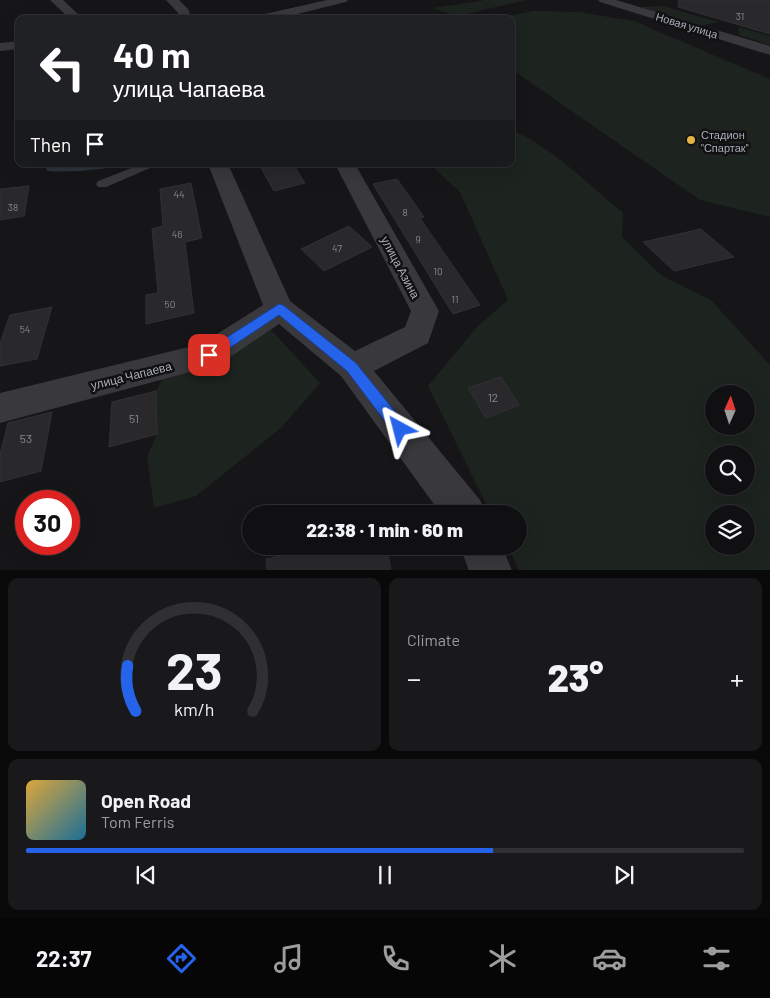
<!DOCTYPE html>
<html lang="en">
<head>
<meta charset="utf-8">
<style>
	:root { --surface:#101012; --page:#19191b; --text:#f1f3f6; --muted:#9c9d9f; --line:#303032; --accent:#2563eb }
	body { margin:0; font-family:Barlow,sans-serif; background:var(--page); color:var(--text); height:100vh; display:flex; flex-direction:column; font-size:19px; white-space:nowrap }
	* { box-sizing:border-box; margin:0 }
	p { font-size:16px; color:var(--muted) }
	.icon { flex:none; width:28px; height:28px; fill:none; stroke:currentColor; stroke-width:2; stroke-linecap:round; stroke-linejoin:round }
	.map { position:relative; height:570px; overflow:hidden }
	.side { display:flex; flex-direction:column; gap:8px; padding:8px; background:#09090a; flex:1 }
	.side>* { flex:none }
	.top-card { position:absolute; left:15px; top:15px; width:500px; height:152px; border-radius:10px; box-shadow:0 5px 20px #0002,0 0 0 1px var(--line); background:#202124; color:#fff; overflow:hidden }
	.needle { width:32px; rotate:3deg }
	.buttons { position:absolute; left:705px; top:385px; display:grid; gap:10px }
	.buttons a { display:grid; place-items:center; width:50px; height:50px; border-radius:50%; background:var(--surface); box-shadow:0 5px 20px #0002,0 0 0 1px var(--line); font-size:25px }
	.speed { position:absolute; left:15px; top:490px; display:flex; gap:10px; font-size:25px; font-weight:700; text-align:center }
	.speed>* { display:grid; place-content:center; width:65px; height:65px; border-radius:50%; background:var(--surface); box-shadow:0 5px 20px #0002,0 0 0 1px var(--line); line-height:1 }
	.speed .limit { border:8px solid #d22; background:#fff; color:#111 }
	.pin { position:absolute; display:grid; place-items:center; width:42px; height:42px; color:#fff; margin:-21px; border-radius:10px; box-shadow:0 2px 8px #0006 }
	.me { position:absolute; width:55px; margin:-28px; rotate:322deg; stroke-linejoin:round; filter:drop-shadow(0 0 4px #0008) }
	.turn { display:flex; align-items:center; gap:18px; height:105px; padding:0 15px; font-size:22px }
	.turn .icon { width:65px; height:65px; stroke-width:2.5 }
	.turn b { display:block; font-size:35px; line-height:42px }
	.then { display:flex; align-items:center; height:48px; padding:0 15px; background:#0003; gap:10px; font-size:19px }
	.big { font-size:38px; font-weight:800; line-height:1.1 }
	.side .card { flex:1; display:flex; flex-direction:column; justify-content:center; gap:8px; min-width:0; padding:0 18px; border-radius:10px; background:var(--page) }
	.side .dial { align-items:center; gap:0 }
	.dial svg { height:130px; overflow:visible; fill:none; stroke:var(--line); stroke-width:7; stroke-linecap:round; text-anchor:middle }
	.dial text { fill:var(--text); stroke:none }
	.song { display:flex; align-items:center; gap:15px }
	.cover { width:60px; height:60px; border-radius:8px; background:linear-gradient(135deg,hsl(40 70% 55%),hsl(200 70% 35%)) }
	.played { height:5px; border-radius:2px; background:linear-gradient(90deg,var(--accent) 65%,var(--line) 65%) }
	.keys { display:flex; justify-content:space-around; direction:ltr }
	.heat { display:flex; justify-content:space-between; align-items:center; font-size:28px; direction:ltr }
	.side .tiles { flex:1; display:grid; gap:8px; grid-template-columns:1fr 1fr }
	.card:last-child { grid-column:span 2 }
	.trip { position:absolute; left:242px; top:505px; width:285px; height:50px; border-radius:25px; background:var(--surface); box-shadow:0 5px 20px #0002,0 0 0 1px var(--line); font-weight:800; line-height:50px; text-align:center }
	.dock { display:flex; height:80px; justify-content:space-around; align-items:center; background:#060607; color:var(--muted) }
	.dock .icon { width:35px; height:35px }
	.dock .active { color:var(--accent) }
	.dock b { font-size:22px; color:var(--text) }
	.map>svg:first-child { display:block }
	.green { fill:#1d231e; fill-rule:evenodd }
	.water { fill:#2d343b }
	.building { fill:#29292c; stroke:#313034 }
	.lines { fill:none; stroke-linecap:round; stroke-linejoin:round }
	.service { fill:#38383d; fill-rule:evenodd }
	.minor { fill:#38383d; fill-rule:evenodd }
	.tertiary { fill:#38383d; fill-rule:evenodd }
	.route { fill:#2563eb; stroke:#184099 }
	.poi-dot { fill:#e4b342; stroke:#111113; stroke-width:2 }
	.labels { text-anchor:middle; dominant-baseline:central; stroke-width:5; stroke-linejoin:round; paint-order:stroke }
	.number-label { font-size:10px; fill:#888b94 }
	.far-street-label { font-size:11px; fill:#a9adb7; stroke:#111113 }
	.far-poi-label { font-size:11px; fill:#a9adb7; stroke:#111113; text-anchor:start }
	.street-label { font-size:12px; fill:#a9adb7; stroke:#111113 }
	.near-number-label { font-size:12px; fill:#888b94 }
</style>
</head>
<body>
<div class="map">
<svg width="770" height="571" viewBox="0 0 770 571">
	<rect width="100%" height="100%" fill="#161618"/>
	<g class="green">
		<path d="M486 0H527L457 16 432 8Z"/>
		<path d="M663 6 718 22 701 26 639 7Z"/>
		<path d="M533 11 579 12 634 21 770 79V217L700 200 511 69V19H495Z"/>
		<path d="M738 27 770 36V45L739 35Z"/>
		<path d="M511 130C547 143 593 188 623 213L622 237 661 275 711 300 770 365V570H519L507 546H519V514H491L428 386 477 327 508 300 460 192 435 169 433 164H511ZM714 394H746V426H714ZM714 454H746V486H714ZM714 514H746V546H714Z"/>
		<path d="M263 321 320 383 281 428 196 496 154 508 147 457 157 434 156 391 170 365Z"/>
	</g>
	<path class="water" d="M46 164H130C103 169 75 173 47 171Z"/>
	<g class="building">
		<path d="M679 0H770V34L678 7Z"/>
		<path d="M259 164H293L305 183 274 191Z"/>
		<path d="M397 179 424 217 420 218 480 305 453 314 373 184Z"/>
		<path d="M191 183 202 238 185 242 194 313 146 324V295L158 293 152 229 163 226 160 189Z"/>
		<path d="M29 186 24 216 0 220V189Z"/>
		<path d="M349 226 372 247 324 271 301 249Z"/>
		<path d="M701 229 734 257 674 271 643 242Z"/>
		<path d="M52 307 37 359 0 366V343L10 315Z"/>
		<path d="M501 377 519 405 486 418 468 388Z"/>
		<path d="M156 391 157 434 109 447 112 402Z"/>
		<path d="M52 412 41 471 0 482V454L8 423Z"/>
		<path d="M327 546H387L391 571H267L266 559Z"/>
	</g>
	<g class="lines">
		<path class="service" d="M142 164H157L155 166 106 187H98L96 184 98 181Z"/>
		<g class="minor">
			<path d="M50 0H63L83 19H70Z"/>
			<path d="M166 0H179L188 9 192 19H180L178 13Z"/>
			<path d="M208 164H228L290 301 355 351 405 327 411 311 335 164H355L439 311 428 343 374 371 480 500 486 514H441L341 376 279 324 220 364 0 423V393L201 344 263 305Z"/>
			<path d="M460 546H502L512 571H469Z"/>
		</g>
		<g class="tertiary">
			<path d="M327 0H348L346 2 277 19H254L256 16Z"/>
			<path d="M598 0H616L770 46V55L600 2Z"/>
			<path d="M19 41V49L0 51V43Z"/>
		</g>
	</g>
	<path class="route" d="M279 304 283 305 356 363 405 424 407 429 405 433 400 435 394 433 347 371 279 315 213 359 209 361 204 359 202 355 204 352Z"/>
	<circle class="poi-dot" cx="691" cy="140" r="5"/>
	<g class="labels">
		<g class="number-label">
			<text x="740" y="16">31</text>
			<text x="179" y="194">44</text>
			<text x="13" y="207">38</text>
			<text x="405" y="212">8</text>
			<text x="177" y="234">46</text>
			<text x="418" y="239">9</text>
			<text x="337" y="248">47</text>
			<text x="438" y="271">10</text>
			<text x="455" y="299">11</text>
			<text x="170" y="304">50</text>
			<text x="25" y="329">54</text>
		</g>
		<g class="far-street-label">
			<text transform="translate(687 25) rotate(17)">Новая улица</text>
		</g>
		<g class="far-poi-label">
			<text x="701" y="134">Стадион<tspan x="701" dy="13">"Спартак"</tspan></text>
		</g>
		<g class="street-label">
			<text transform="translate(401 267) rotate(62)">улица Азина</text>
			<text transform="translate(131 375) rotate(-14)">улица Чапаева</text>
		</g>
		<g class="near-number-label">
			<text x="493" y="397">12</text>
			<text x="134" y="418">51</text>
			<text x="26" y="438">53</text>
		</g>
	</g>
</svg>
<div class="buttons">
<a><svg class="needle" viewBox="-14 -14 28 28"><path d="M0-13l5 13h-10z" fill="#e53935"/><path d="M0 13l5-13h-10z" fill="#9c9d9f"/></svg></a>
<a><svg class="icon" aria-label="search" viewBox="0 0 24 24"><circle cx="10" cy="10" r="6"/><path d="M15 15l6 6"/></svg></a>
<a><svg class="icon" aria-label="layers" viewBox="0 0 24 24"><path d="M12 4l9 5-9 5-9-5zM3 14l9 5 9-5"/></svg></a>
</div>
<div class="speed"><div class="limit">30</div></div>
<div class="pin" style="left:209px;top:355px;background:#d93025"><svg class="icon" aria-label="arrive" viewBox="0 0 24 24"><path d="M6 21V4h12l-3 4 3 4H6"/></svg></div>
<svg class="me" style="left:400px;top:429px" viewBox="-20 -20 40 40"><path d="M0-17L14 15 0 8-14 15z" fill="#2563eb" stroke="#fff" stroke-width="4"/></svg>
<div class="trip">22:38 · 1 min · 60 m</div>
<div class="top-card">
<div class="turn"><svg class="icon" aria-label="left" viewBox="0 0 24 24"><path d="M17 20v-9H6M10 6l-5 5 5 5"/></svg><div><b>40 m</b>улица Чапаева</div></div>
<div class="then">Then<svg class="icon" aria-label="arrive" viewBox="0 0 24 24"><path d="M6 21V4h12l-3 4 3 4H6"/></svg></div>
</div>
</div>
<section class="side">
<div class="tiles">
<div class="card dial"><svg viewBox="0 0 100 80">
<path d="M14 69A42 42 0 1 1 86 69"/>
<path d="M14 69A42 42 0 0 1 9 41" stroke="#2563eb"/>
<text x="50" y="56" font-size="32" font-weight="700">23</text>
<text x="50" y="72" font-size="11">km/h</text>
</svg></div>
<div class="card"><p>Climate</p>
<div class="heat"><a>−</a><b class="big">23°</b><a>+</a></div>
</div>
<div class="card">
<div class="song"><i class="cover"></i><div><b>Open Road</b><p>Tom Ferris</p></div></div>
<div class="played"></div>
<div class="keys"><svg class="icon" aria-label="previous" viewBox="0 0 24 24"><path d="M18 5L8 12l10 7zM5 5v14"/></svg><svg class="icon" aria-label="pause" viewBox="0 0 24 24"><path d="M8 5v14M16 5v14"/></svg><svg class="icon" aria-label="next" viewBox="0 0 24 24"><path d="M6 5l10 7-10 7zM19 5v14"/></svg></div>
</div>
</div>
</section>
<nav class="dock">
<b>22:37</b>
<svg class="icon active" aria-label="directions" viewBox="0 0 24 24"><path d="M12 3l9 9-9 9-9-9zM9 14v-3h6M13 9l2 2-2 2"/></svg>
<svg class="icon" aria-label="music" viewBox="0 0 24 24"><path d="M9 18V5l10-2v13"/><circle cx="6" cy="18" r="3"/><circle cx="16" cy="16" r="3"/></svg>
<svg class="icon" aria-label="phone" viewBox="0 0 24 24"><path d="M5 4h4l2 5-3 2q2 4 5 5l2-3 5 2v4C11 20 4 13 5 4z"/></svg>
<svg class="icon" aria-label="climate" viewBox="0 0 24 24"><path d="M12 3v18M4 7l16 10M4 17L20 7"/></svg>
<svg class="icon" aria-label="car" viewBox="0 0 24 24"><path d="M5 17H2v-5l4-1 3-4h7l3 4 3 1v5h-3M9 17h6M6 11h13"/><circle cx="7" cy="17" r="2"/><circle cx="17" cy="17" r="2"/></svg>
<svg class="icon" aria-label="filters" viewBox="0 0 24 24"><path d="M4 7h16M4 17h16"/><circle cx="9" cy="7" r="2"/><circle cx="15" cy="17" r="2"/></svg>
</nav>
</body>
</html>
